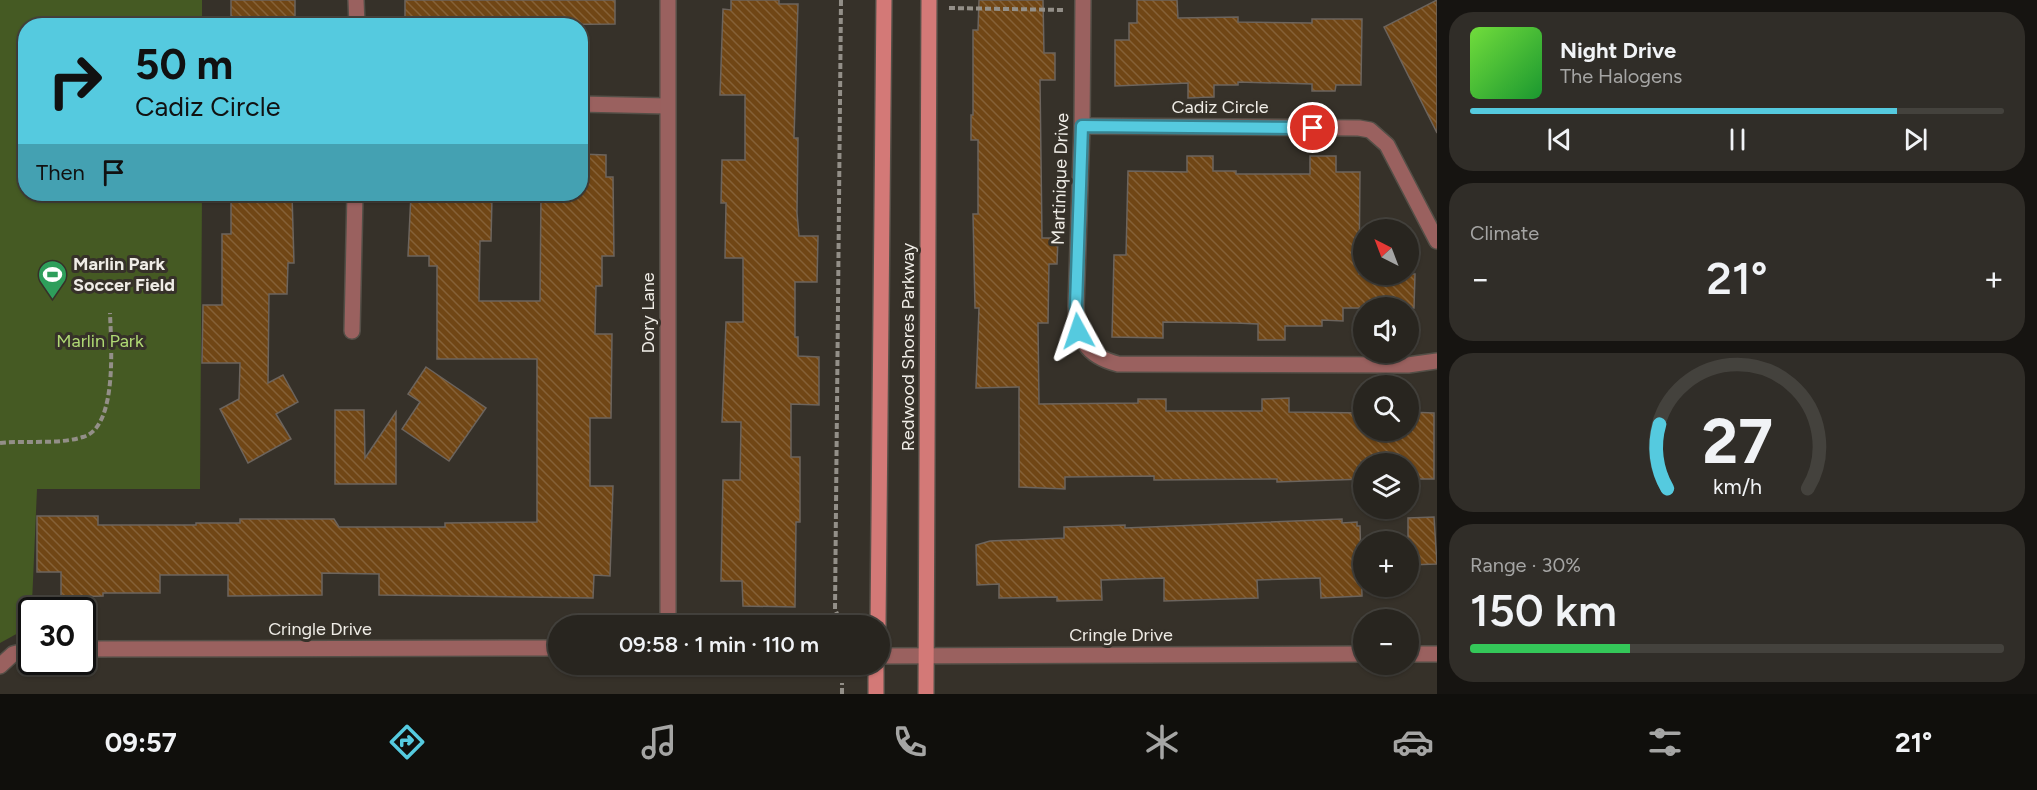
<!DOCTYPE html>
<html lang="en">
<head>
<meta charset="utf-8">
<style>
	:root { --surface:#28251f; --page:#302d28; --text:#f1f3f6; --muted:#a5a5a4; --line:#44423d; --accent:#55cadf }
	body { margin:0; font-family:Figtree,sans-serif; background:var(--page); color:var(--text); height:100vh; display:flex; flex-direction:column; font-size:22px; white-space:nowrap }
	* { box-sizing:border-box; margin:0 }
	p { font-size:20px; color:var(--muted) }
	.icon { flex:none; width:33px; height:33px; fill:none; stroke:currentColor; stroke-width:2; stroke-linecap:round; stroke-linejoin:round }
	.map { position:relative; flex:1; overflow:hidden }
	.side { display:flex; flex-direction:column; gap:12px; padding:12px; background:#161411; width:600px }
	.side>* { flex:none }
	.guide { position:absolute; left:18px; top:18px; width:570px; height:183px; border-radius:24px; box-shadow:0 2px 4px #0004,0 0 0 2px var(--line); background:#55cadf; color:#111; overflow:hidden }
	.needle { width:39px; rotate:318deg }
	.buttons { position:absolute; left:1353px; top:219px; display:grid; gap:12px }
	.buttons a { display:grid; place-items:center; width:66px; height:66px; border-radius:50%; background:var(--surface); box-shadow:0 2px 4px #0004,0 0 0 2px var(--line); font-size:30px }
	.speed { position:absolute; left:18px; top:597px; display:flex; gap:12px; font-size:30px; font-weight:700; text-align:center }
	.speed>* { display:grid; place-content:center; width:78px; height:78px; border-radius:50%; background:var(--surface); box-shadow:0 2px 4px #0004,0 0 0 2px var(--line); line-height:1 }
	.speed .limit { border:3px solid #111; border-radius:9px; background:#fff; color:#111 }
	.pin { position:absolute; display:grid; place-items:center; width:51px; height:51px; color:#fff; margin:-26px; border:3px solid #fff; border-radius:50%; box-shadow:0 2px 6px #0007 }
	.me { position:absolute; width:66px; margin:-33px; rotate:355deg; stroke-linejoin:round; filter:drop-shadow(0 0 4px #0008) }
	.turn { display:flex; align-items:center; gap:21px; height:126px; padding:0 18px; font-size:27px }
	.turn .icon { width:78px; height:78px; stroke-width:2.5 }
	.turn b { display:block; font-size:42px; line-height:51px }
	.then { display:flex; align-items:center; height:57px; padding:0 18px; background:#0003; gap:12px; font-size:22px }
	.big { font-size:45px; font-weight:600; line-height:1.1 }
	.side .widget { flex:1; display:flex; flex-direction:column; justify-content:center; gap:9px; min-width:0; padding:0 21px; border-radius:24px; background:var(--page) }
	.side .dial { align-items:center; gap:0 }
	.dial svg { height:156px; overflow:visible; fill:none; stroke:var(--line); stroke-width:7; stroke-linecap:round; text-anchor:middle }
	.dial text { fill:var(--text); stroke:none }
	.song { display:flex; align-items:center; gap:18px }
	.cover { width:72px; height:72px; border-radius:9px; background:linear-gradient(135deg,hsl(100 70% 55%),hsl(130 70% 35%)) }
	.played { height:6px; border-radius:3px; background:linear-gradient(90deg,var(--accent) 80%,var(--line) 80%) }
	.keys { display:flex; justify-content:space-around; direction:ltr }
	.heat { display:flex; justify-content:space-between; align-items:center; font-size:33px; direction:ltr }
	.charge { height:9px; border-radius:4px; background:linear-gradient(90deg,#34c759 30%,var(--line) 0) }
	.trip { position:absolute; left:548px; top:615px; width:342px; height:60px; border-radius:30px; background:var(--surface); box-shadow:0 2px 4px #0004,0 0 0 2px var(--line); font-weight:600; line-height:60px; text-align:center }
	.tabs { display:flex; height:96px; justify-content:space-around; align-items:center; background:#100f0c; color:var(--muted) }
	.tabs .icon { width:42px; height:42px }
	.tabs .selected { color:var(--accent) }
	.tabs b { font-size:27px; color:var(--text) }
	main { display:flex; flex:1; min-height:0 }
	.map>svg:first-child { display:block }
	.park { fill:#455a23 }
	.building { fill:url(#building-back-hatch); stroke:#6c645d; stroke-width:1.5 }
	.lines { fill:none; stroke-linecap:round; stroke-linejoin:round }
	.street-casing { stroke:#544f47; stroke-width:18 }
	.secondary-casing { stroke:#544f47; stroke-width:18 }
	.path { stroke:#938f88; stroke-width:4; stroke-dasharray:6 3; stroke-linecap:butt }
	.street { stroke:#9a615f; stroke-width:15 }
	.secondary { stroke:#d37977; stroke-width:15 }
	.route-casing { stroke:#378391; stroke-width:15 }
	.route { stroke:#55cadf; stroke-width:10 }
	.labels { text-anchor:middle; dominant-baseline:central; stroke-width:6; stroke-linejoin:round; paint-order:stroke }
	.street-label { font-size:18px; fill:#efece6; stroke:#363129 }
	.poi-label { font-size:18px; font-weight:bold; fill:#efece6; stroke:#363129; text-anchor:start }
	.park-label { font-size:18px; fill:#b0d974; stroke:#363129 }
</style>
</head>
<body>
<main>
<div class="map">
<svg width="1437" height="694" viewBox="0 0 1437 694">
	<defs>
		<pattern id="building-back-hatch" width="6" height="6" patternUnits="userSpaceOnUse" patternTransform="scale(1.5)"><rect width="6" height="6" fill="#704615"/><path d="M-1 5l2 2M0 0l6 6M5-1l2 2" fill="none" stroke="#856137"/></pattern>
	</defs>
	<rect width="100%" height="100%" fill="#363129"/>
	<path class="park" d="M0 0H202V25L26 26V194H202L200 489H37L31 626 0 643Z"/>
	<g class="building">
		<rect x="231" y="0" width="64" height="26"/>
		<path d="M405 0H615V24L405 26Z"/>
		<path d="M731 0H779V4H798L794 138H798L797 213 799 236H818L817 282H795V337H798V356L819 357V405L791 404V457H800V522H796L795 607 743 606 742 581H721L723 480H740L741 422H722L726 322H743V258H725L726 203H721L722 160H745V95H720L723 9 731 10Z"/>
		<path d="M979 0H1043L1044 53H1055V80H1040L1042 238H1058L1057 264H1049L1048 323H1038L1039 404 1138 403V399H1166V411H1262V399L1289 398V412L1364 413V430H1408V412L1434 413V479H1408V464H1364V479L1277 482V479L1154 480V476L1065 477V489L1019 487V387L976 388 979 308H975L973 214H978V140H971V115H973V30H978Z"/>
		<path d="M1137 0H1177L1178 18 1238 17V22L1312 23V19H1362L1361 85H1336L1335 91H1312V84L1238 82V85H1214V97L1188 98V83L1115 86V40H1129V23H1137Z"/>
		<path d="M1437 0V133L1384 27Z"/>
		<path d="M580 154 606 155V177H613L614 256H602V286H596L595 334H612L611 418H590V486H613L610 576 594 575 593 598 379 595V574L322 573V595L228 596V575H160V593H103V596L61 597V572H37V516H98V525H196V523H240V519H334L339 527H445V523L537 522V359H437V266H429V256H408L411 194H489L492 197 491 241H480L479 301H540L541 194H580Z"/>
		<path d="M1187 156H1213V171H1236V174H1310V156H1336V172H1360L1359 274H1415L1414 308H1343V321L1322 320V326H1285V340H1258V324L1236 323 1163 322V338L1112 337 1114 255H1126L1128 171 1187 172Z"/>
		<path d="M231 194H292L294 263H288L287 294H269L268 383 283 375 298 402 276 414 291 439 248 463 220 409 239 399 240 363H202L203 305H222V234H231Z"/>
		<path d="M426 367 486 408 449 461 402 429 420 402 408 394Z"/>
		<path d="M335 410H364L365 458 396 412V484H335Z"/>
		<path d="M1434 517 1437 564 1408 565V518Z"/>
		<path d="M1342 519V523L1357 522V526H1360L1362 596 1321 598 1320 578 1257 580 1258 598 1164 601V578L1101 580 1102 600 1057 601V597L999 598V584L977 585 976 545 990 541 1064 538V527L1125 525V528Z"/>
	</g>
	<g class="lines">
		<defs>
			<g id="street">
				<path d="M356 0 357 26"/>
				<path d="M1083 0 1082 126 1076 306C1077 339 1086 356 1118 364L1408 365 1437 361"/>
				<path d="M580 104 667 106"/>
				<path d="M1082 126 1359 128 1370 130 1387 145 1437 241"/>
				<path d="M352 331 355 194"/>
				<path d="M668 626V0"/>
				<path d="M82 649 558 648"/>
				<path d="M1408 654H1437"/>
				<path d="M879 656 1364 654"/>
				<path d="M0 666 13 654 32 649"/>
			</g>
			<g id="secondary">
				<path d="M878 626 884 0"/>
				<path d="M876 664V694"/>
				<path d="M926 694 929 0"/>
			</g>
		</defs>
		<use href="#street" class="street-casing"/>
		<use href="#secondary" class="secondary-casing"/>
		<g class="path">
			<path d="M841 0 835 609 842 625"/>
			<path d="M949 8 1064 10"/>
			<path d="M0 443C27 440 57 445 83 437 118 427 111 343 110 313"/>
			<path d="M842 694V683"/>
		</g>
		<use href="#street" class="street"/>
		<use href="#secondary" class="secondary"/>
	</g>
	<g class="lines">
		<defs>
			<path id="route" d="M1078 331 1076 306 1082 126 1313 128"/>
		</defs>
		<use href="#route" class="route-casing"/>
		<use href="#route" class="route"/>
	</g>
	<defs>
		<symbol id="stadium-pin" viewBox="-11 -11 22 30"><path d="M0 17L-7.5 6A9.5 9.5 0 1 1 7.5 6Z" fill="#2e9e5b" stroke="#363129"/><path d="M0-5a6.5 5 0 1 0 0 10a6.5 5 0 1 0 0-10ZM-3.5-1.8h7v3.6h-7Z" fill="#fff"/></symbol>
	</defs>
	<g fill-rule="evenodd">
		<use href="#stadium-pin" x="36" y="258" width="33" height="45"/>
	</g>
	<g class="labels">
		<g class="street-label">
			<text x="1220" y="107">Cadiz Circle</text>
			<text transform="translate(1060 179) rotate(-88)">Martinique Drive</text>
			<text transform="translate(648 313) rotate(-90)">Dory Lane</text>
			<text transform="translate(908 347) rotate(-90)">Redwood Shores Parkway</text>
			<text x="320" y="629">Cringle Drive</text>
			<text x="1121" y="635">Cringle Drive</text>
		</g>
		<g class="poi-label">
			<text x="73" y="264">Marlin Park<tspan x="73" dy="21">Soccer Field</tspan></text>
		</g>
		<g class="park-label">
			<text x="100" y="341">Marlin Park</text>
		</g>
	</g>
</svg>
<div class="buttons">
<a><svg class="needle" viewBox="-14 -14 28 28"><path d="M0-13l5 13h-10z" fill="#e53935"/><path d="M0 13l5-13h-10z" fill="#a5a5a4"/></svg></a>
<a><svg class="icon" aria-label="sound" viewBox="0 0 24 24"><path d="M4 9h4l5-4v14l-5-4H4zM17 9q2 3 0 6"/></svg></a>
<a><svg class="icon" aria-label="search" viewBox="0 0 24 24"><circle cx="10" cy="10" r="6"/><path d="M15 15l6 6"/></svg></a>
<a><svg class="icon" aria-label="layers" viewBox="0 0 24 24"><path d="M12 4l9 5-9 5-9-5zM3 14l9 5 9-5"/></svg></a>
<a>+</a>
<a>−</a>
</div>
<div class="speed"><div class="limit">30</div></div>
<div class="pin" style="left:1313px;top:128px;background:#d93025"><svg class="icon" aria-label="arrive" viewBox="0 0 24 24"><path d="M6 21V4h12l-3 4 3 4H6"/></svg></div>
<svg class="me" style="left:1078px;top:331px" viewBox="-20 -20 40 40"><path d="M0-17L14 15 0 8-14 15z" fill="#55cadf" stroke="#fff" stroke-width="4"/></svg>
<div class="trip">09:58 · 1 min · 110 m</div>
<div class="guide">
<div class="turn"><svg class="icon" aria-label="right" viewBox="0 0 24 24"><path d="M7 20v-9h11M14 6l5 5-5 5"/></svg><div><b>50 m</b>Cadiz Circle</div></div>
<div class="then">Then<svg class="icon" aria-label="arrive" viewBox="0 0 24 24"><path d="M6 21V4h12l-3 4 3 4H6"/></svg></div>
</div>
</div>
<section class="side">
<div class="widget">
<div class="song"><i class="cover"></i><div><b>Night Drive</b><p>The Halogens</p></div></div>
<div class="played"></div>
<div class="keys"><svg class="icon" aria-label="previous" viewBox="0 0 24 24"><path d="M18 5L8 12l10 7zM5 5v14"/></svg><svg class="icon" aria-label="pause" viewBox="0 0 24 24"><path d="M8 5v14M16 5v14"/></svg><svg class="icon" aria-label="next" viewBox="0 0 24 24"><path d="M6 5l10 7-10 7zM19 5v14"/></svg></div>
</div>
<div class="widget"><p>Climate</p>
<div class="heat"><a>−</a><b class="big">21°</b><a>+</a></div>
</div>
<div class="widget dial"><svg viewBox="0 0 100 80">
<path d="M14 69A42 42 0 1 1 86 69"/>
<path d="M14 69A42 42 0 0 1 10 36" stroke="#55cadf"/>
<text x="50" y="56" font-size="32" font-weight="700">27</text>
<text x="50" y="72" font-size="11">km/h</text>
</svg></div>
<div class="widget"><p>Range · 30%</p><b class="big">150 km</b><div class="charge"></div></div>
</section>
</main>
<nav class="tabs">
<b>09:57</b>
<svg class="icon selected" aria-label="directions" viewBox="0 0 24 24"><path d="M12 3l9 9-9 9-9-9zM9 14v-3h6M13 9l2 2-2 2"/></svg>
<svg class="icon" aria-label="music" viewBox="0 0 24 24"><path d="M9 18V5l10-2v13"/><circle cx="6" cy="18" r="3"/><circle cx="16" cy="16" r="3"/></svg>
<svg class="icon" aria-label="phone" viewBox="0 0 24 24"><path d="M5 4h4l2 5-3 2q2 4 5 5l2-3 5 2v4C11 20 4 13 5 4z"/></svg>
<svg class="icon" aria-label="climate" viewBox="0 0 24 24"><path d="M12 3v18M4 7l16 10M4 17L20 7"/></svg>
<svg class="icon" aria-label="car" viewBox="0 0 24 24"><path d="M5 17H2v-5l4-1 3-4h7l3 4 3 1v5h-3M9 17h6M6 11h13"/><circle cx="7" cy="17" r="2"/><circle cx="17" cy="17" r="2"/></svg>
<svg class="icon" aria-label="filters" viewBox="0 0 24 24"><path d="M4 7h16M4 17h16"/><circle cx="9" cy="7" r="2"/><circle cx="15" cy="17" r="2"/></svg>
<b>21°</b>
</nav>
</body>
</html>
